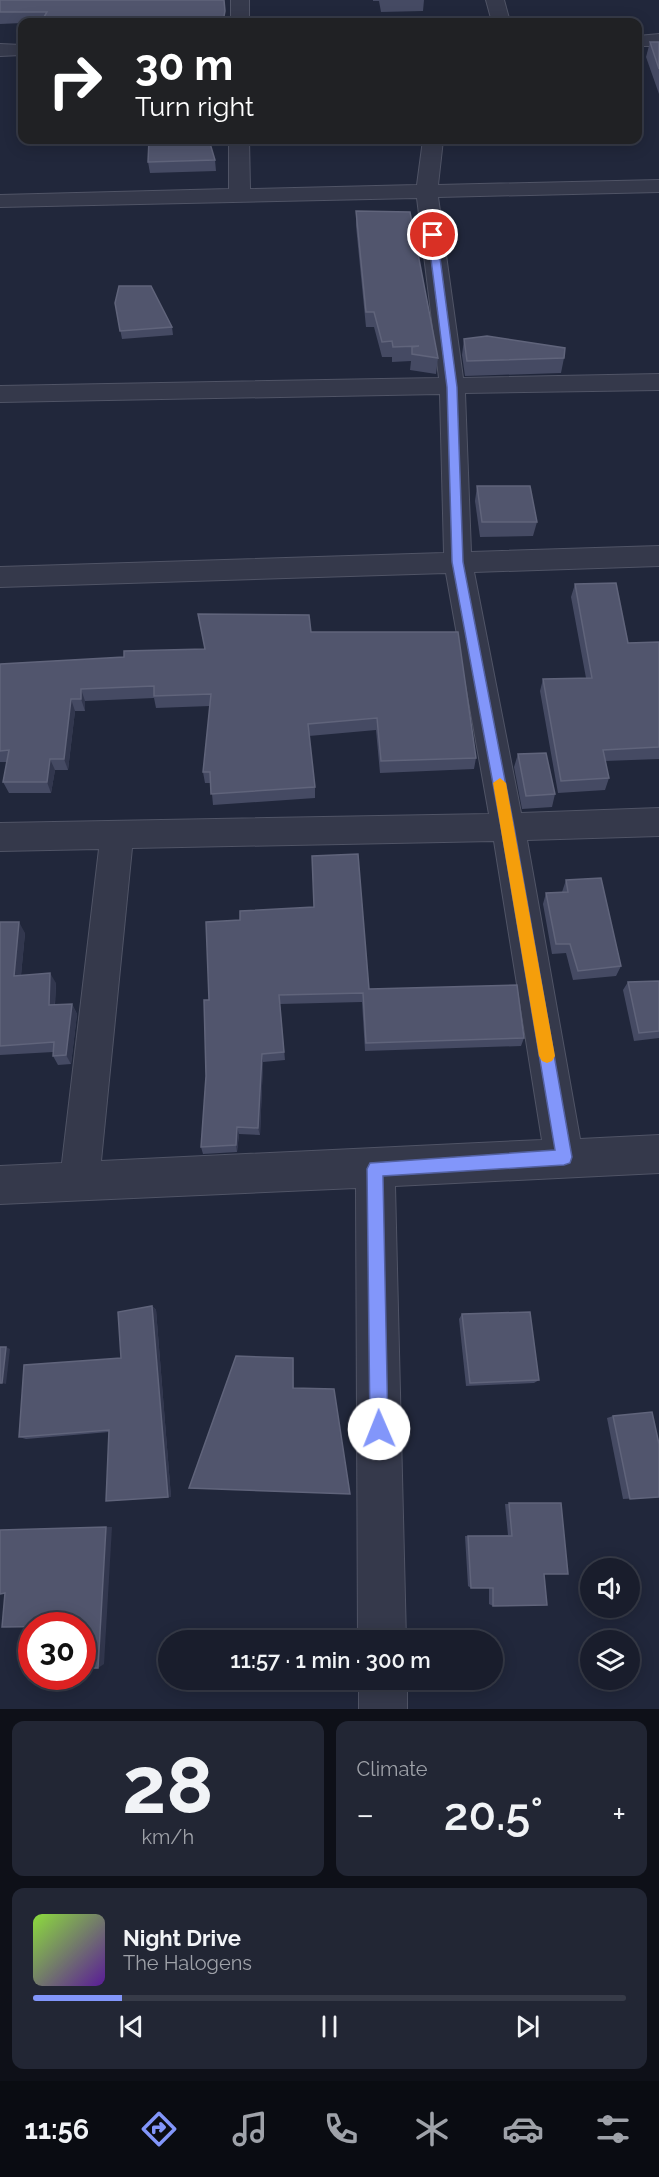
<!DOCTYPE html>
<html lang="en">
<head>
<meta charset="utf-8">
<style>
	:root { --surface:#191d2c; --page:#222634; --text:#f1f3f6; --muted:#9fa2a9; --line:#373b48; --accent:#8296fa }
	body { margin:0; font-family:Raleway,sans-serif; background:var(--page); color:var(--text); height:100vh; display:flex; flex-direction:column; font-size:22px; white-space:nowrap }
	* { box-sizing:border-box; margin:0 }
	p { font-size:20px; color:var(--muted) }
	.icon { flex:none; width:33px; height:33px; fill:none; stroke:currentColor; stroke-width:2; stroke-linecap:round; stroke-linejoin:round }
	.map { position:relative; height:1709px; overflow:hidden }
	.sheet { display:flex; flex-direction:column; gap:12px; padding:12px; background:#0e1018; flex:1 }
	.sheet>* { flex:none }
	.banner { position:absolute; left:18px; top:18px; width:624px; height:126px; border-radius:12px; box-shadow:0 3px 15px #0003,0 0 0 2px var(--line); background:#202124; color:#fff; overflow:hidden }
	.buttons { position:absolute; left:580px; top:1558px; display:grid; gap:12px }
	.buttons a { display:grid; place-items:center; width:60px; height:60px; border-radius:50%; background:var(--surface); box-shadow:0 3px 15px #0003,0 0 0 2px var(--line); font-size:30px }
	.speed { position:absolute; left:18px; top:1612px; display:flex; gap:12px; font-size:30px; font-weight:700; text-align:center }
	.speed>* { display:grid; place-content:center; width:78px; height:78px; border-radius:50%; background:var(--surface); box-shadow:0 3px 15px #0003,0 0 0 2px var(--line); line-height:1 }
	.speed .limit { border:9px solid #d22; background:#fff; color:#111 }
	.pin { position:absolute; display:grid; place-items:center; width:51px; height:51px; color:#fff; margin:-26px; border:3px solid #fff; border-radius:50%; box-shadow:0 2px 6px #0007 }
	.me { position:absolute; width:66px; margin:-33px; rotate:359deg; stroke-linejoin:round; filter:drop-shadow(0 0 4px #0008) }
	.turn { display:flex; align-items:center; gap:21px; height:126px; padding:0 18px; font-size:27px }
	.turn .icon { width:78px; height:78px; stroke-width:2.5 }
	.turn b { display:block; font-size:42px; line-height:51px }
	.big { font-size:45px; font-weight:600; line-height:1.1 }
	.sheet .tile { flex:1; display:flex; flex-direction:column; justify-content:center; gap:9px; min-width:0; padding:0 21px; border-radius:12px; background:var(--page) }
	.sheet .dial { align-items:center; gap:0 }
	.dial b { font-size:78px; line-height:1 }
	.song { display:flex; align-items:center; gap:18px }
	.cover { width:72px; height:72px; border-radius:9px; background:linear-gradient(135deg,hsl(90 70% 55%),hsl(270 70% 35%)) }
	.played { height:6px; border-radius:3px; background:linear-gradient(90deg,var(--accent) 15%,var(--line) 15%) }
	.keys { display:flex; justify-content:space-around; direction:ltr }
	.heat { display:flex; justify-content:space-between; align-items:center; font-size:33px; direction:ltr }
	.sheet .tiles { flex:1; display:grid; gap:12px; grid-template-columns:1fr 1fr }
	.tile:last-child { grid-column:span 2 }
	.trip { position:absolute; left:158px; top:1630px; width:345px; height:60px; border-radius:30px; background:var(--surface); box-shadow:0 3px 15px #0003,0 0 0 2px var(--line); font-weight:600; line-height:60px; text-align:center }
	.tabs { display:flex; height:96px; justify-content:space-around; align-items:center; background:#0a0c12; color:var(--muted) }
	.tabs .icon { width:42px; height:42px }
	.tabs .current { color:var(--accent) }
	.tabs b { font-size:27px; color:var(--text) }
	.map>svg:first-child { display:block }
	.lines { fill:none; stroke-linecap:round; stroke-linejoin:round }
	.minor-casing { stroke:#505466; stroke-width:2 }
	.minor { fill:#35394b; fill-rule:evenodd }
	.wall { fill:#454a63 }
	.shaded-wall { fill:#32374e }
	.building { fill:#51556d; stroke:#60647b; stroke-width:1.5 }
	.route { fill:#8296fa; stroke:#5462a2; stroke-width:1.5 }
	.slow { fill:#f59e0b }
</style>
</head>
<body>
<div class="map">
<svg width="659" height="1709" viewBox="0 0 659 1709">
	<rect width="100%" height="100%" fill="#21273b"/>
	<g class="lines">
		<defs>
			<g id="minor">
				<rect x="231" y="0" width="18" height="22"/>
				<path d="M486 0H504L510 22H492Z"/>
				<path d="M659 34V46H638V36Z"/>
				<path d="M0 44 22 45V55L0 56Z"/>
				<path d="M229 140H249L250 189 417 185 423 140H443L438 185 659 180V192L438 197 463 378 659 374V390L465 393 471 552 659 546V566L474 572 521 813 659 808V836L527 840 580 1139 659 1135V1173L395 1186 406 1641H358L356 1188 0 1204V1166L62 1163 99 849 0 851V823L489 814 446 573 0 587V567L444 553 440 394 0 402V386L439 378 417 198 0 207V195L229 189ZM494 841 542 1140 101 1161 132 848Z"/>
				<rect x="359" y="1680" width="48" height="29"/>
			</g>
		</defs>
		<use href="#minor" class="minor-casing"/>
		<use href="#minor" class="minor"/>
	</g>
	<g class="wall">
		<path d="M0 0 226 22H22V23L0 24Z"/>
		<path d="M373 0H424L423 11 381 12 379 1H373Z"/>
		<path d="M650 42H659V94L646 57Z"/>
		<path d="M215 160 216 171 150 173 148 162Z"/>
		<path d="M356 211 438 358 436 374 410 370 411 361 392 362V357H382L374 327H366L356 226Z"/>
		<path d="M115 303 172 327 173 335 122 339Z"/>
		<path d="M464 339 564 358 561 373 465 376 462 355Z"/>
		<path d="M477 486 537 522 533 536 480 537 475 501Z"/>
		<path d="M575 584 628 643 659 642V759L605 761 609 778 605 790 558 793 540 691 543 679 586 678 571 597Z"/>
		<path d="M198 614 311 632 476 758 474 769 380 773 376 730 309 736 315 787V798L213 805 211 783H205L203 772 210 706 156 708 154 698 85 701V711H75L68 770H55L51 793H9L3 782 7 762H0V664L124 657 205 649Z"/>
		<path d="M518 754 555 794 552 807 522 809 514 767Z"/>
		<path d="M566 880 621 966 616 976 573 980 566 953 552 954 543 904 546 893 562 892Z"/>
		<path d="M0 922 25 933 21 975 56 983 55 1005 72 1004 77 1014 71 1064 58 1065 53 1056V1052L0 1055Z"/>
		<path d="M659 981V1038L634 1041 623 990 628 982Z"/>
		<path d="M369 989 524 1038 521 1046 365 1051 362 1002 280 1004 285 1060 263 1062 260 1135 239 1134 237 1152 203 1154 201 1147 206 1076 209 1000Z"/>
		<path d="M152 1306 156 1310 171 1497 106 1501 109 1432 26 1439 19 1437 121 1358Z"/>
		<path d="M462 1314 539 1380 534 1383 466 1386 459 1319Z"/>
		<path d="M293 1358 294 1362V1388L350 1494 189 1488Z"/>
		<path d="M613 1416 659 1497 623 1499 607 1418Z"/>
		<path d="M561 1503 544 1574 493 1606 489 1604V1588H471L468 1586 465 1536 508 1535 505 1504Z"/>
	</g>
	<g class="shaded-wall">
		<path d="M81 689 85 701V711L81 699Z"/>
		<path d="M71 699 75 711 68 770 64 759Z"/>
		<path d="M50 759 55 770 51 793 47 782Z"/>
		<path d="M19 922 25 933 20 986 14 976Z"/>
		<path d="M50 973 56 983 54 1015 49 1005Z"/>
		<path d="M72 1004 77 1014 71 1064 66 1055Z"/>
		<path d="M262 1054 263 1062 260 1135 258 1128Z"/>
		<path d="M237 1127 239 1134 237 1152 236 1145Z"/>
		<path d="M152 1306 156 1310 171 1497H168Z"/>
		<path d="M6 1347 10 1349 6 1384 2 1383Z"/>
		<path d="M293 1358 294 1362 293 1391Z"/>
		<path d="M106 1527H112L104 1664 98 1668Z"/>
	</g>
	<g class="building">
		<path d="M0 0H224L225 11 223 22H41L47 12H0Z"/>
		<path d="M650 42H659V69Z"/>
		<path d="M149 140H209L215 160 148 162Z"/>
		<path d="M356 211 410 212 438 358 412 354V347L419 346 393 347 392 341 382 342 374 312H366Z"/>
		<path d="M119 286H151L172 327 120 331 115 303Z"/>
		<path d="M487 336 565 348 564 358 467 361 464 339Z"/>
		<path d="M477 486H530L537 522H482Z"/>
		<path d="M616 583 628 643 659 642V747L603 750 609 778 561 781 543 679 592 678 575 584Z"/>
		<path d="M198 614 309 615 311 632H458L476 758 381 761 377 718 308 724 315 787 211 794 210 772H203L211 694 154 696V686L81 689V699H71L64 759H50L47 782H3L9 750 0 751V664L124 657V651L205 649Z"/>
		<path d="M546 753 555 794 526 796 518 754Z"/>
		<path d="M358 854 369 989 517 985 524 1038 366 1043 363 993 279 995 284 1052 262 1054 258 1128 237 1127 236 1145 201 1147 206 1076 204 1000H209L206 922 240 920V911L314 907 312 856Z"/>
		<path d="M601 878 621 966 578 971 570 944H556L546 893 568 892 566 880Z"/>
		<path d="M0 922H19L14 976 50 973 49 1005 72 1004 66 1055 53 1056 54 1042 0 1046Z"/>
		<path d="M659 981V1031L639 1033 628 982Z"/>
		<path d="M152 1306 168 1497 106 1501 109 1430 19 1437 24 1365 121 1358 118 1312Z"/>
		<path d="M530 1312 539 1380 470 1383 462 1314Z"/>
		<path d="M0 1347H6L2 1383H0Z"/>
		<path d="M236 1356 293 1358V1388L334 1389 350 1494 189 1488Z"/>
		<path d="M652 1412 659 1444V1497L630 1499 613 1416Z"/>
		<path d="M509 1503H561L568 1574H544L547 1605 493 1606V1588H471L468 1536H512Z"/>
		<path d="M106 1527 98 1668H82V1626L2 1627 5 1593 0 1594V1530Z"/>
	</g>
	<path class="route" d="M433 232 437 235 457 387 463 562 514 827 572 1157 570 1163 564 1165 383 1176 388 1429 385 1435 379 1438 373 1435 370 1429 367 1169 370 1163 555 1150 501 827 452 562 447 387 428 235Z"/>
	<path class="slow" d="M500 778 506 783 555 1056 552 1061 547 1063 542 1061 539 1056 493 783Z"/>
</svg>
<div class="buttons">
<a><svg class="icon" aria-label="sound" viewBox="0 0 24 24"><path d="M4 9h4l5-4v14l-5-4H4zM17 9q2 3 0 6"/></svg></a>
<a><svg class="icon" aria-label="layers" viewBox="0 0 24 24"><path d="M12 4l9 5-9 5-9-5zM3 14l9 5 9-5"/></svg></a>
</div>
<div class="speed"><div class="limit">30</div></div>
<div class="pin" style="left:433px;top:235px;background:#d93025"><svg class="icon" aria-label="arrive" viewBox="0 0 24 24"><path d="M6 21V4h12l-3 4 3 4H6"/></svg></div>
<svg class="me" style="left:379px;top:1429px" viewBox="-20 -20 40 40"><circle r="19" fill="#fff"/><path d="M0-13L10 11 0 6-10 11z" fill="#8296fa"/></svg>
<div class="trip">11:57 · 1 min · 300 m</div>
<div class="banner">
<div class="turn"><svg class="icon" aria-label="right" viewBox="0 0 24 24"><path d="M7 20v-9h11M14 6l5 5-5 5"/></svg><div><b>30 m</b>Turn right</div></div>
</div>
</div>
<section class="sheet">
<div class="tiles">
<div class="tile dial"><b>28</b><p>km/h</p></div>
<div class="tile"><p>Climate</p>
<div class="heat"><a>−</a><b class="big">20.5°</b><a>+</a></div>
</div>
<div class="tile">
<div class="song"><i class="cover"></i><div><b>Night Drive</b><p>The Halogens</p></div></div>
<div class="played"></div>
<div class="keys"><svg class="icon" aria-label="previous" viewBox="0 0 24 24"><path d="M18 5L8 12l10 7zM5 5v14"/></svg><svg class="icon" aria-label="pause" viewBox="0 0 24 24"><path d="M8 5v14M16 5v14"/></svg><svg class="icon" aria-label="next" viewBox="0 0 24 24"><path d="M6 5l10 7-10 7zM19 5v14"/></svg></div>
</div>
</div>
</section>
<nav class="tabs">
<b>11:56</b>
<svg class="icon current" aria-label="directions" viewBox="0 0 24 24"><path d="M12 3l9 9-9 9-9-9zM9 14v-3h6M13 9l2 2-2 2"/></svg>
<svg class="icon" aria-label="music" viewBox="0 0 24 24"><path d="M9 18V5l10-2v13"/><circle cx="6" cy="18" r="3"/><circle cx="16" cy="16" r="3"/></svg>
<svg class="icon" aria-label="phone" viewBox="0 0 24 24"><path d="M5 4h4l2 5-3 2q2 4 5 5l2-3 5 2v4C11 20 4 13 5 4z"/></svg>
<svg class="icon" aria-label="climate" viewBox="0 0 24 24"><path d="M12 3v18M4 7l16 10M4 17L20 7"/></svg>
<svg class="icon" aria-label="car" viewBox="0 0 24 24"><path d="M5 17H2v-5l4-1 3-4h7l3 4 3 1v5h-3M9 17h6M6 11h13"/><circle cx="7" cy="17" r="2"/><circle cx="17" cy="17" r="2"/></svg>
<svg class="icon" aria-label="filters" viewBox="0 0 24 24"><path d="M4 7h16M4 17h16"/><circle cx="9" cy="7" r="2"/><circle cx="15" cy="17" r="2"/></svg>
</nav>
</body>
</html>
